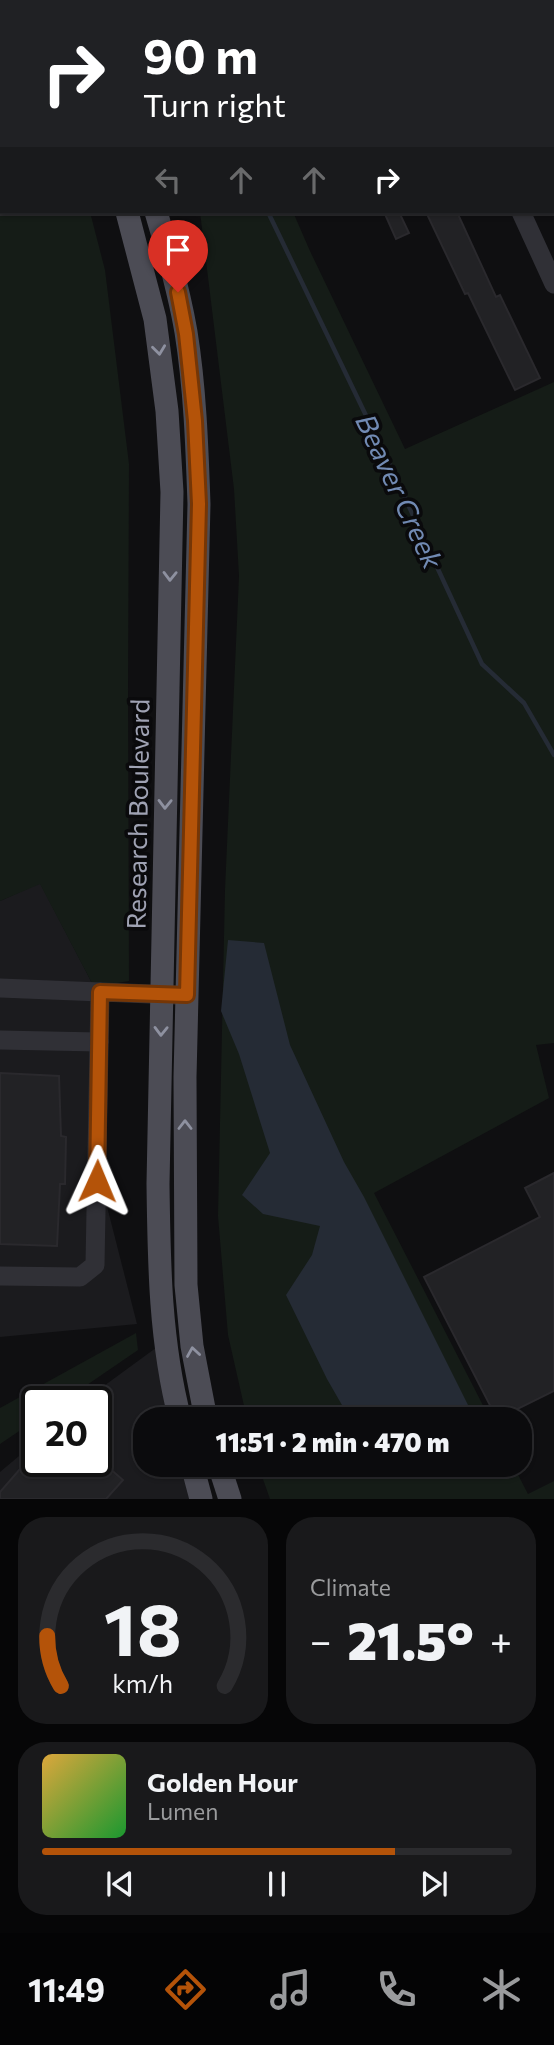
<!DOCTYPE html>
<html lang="en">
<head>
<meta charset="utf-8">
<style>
	:root { --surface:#0b0b0d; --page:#19191b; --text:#f1f3f6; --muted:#9a9b9d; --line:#2b2b2e; --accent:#b45309 }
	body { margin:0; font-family:Commissioner,sans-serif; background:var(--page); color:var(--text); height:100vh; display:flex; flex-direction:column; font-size:26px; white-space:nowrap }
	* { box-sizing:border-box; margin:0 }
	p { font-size:23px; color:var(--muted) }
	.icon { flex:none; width:38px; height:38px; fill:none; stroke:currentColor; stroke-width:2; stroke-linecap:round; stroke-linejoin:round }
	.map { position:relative; height:1499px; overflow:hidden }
	.panel { display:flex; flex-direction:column; gap:18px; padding:18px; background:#060607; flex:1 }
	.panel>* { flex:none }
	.banner { position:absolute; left:0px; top:0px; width:555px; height:214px; box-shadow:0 2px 5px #0004,0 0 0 2px var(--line); background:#202124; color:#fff; overflow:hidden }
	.speed { position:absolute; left:21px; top:1386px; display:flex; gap:14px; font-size:35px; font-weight:700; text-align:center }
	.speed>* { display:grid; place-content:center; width:91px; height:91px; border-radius:50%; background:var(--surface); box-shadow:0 2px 5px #0004,0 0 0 2px var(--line); line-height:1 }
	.speed .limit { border:4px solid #111; border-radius:10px; background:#fff; color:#111 }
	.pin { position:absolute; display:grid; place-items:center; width:60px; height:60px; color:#fff; margin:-72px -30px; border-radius:50% 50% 50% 0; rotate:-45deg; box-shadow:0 0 7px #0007 }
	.pin .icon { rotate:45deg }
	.me { position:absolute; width:77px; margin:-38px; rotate:1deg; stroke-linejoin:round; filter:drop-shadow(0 0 5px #0008) }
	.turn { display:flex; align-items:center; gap:24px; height:147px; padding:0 28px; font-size:32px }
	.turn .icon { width:91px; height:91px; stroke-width:2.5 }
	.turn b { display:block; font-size:49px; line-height:60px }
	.lanes { display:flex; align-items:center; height:66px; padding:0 28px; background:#0003; justify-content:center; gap:35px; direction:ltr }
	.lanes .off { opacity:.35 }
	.big { font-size:52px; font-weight:800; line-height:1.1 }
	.panel .widget { flex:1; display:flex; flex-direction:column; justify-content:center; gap:10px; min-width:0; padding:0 24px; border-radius:28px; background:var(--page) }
	.panel .dial { align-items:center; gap:0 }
	.dial svg { height:182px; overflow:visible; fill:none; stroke:var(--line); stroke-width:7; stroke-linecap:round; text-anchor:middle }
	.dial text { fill:var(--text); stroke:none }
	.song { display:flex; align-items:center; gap:21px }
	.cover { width:84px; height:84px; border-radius:10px; background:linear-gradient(135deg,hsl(40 70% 55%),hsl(130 70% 35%)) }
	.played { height:7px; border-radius:4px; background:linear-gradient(90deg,var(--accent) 75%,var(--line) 75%) }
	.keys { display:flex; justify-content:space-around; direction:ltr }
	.heat { display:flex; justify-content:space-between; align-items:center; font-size:38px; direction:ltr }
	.panel .tiles { flex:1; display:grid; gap:18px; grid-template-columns:1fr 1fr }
	.widget:last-child { grid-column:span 2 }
	.trip { position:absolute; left:133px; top:1407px; width:399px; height:70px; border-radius:28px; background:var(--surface); box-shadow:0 2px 5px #0004,0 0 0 2px var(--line); font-weight:800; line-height:70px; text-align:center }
	.tabs { display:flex; height:112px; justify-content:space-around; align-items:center; background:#040405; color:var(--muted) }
	.tabs .icon { width:49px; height:49px }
	.tabs .on { color:var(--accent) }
	.tabs b { font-size:32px; color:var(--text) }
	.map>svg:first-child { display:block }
	.built { fill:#1b1b1e }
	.green { fill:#151c17 }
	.water { fill:#252b35 }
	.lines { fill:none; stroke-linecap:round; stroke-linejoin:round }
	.stream { stroke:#252b35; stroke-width:4.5 }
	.building { fill:#222225; stroke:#2a292d; stroke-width:2 }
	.minor { stroke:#303036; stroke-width:19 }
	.major { stroke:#4c4c55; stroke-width:23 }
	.oneway { stroke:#8e91a0 }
	.route-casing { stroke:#753606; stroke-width:18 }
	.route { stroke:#b45309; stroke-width:12 }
	.labels { text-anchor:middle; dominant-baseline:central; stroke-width:7; stroke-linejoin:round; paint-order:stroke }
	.street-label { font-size:26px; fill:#9fa2b3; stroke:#0a0a0c }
	.water-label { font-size:28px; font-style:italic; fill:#718ab3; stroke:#0a0a0c }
</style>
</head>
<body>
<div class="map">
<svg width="554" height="1499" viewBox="0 0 554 1499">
	<rect width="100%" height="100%" fill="#0f0f11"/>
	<g class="built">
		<path d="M40 883 94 987 100 1179 137 1324 0 1337V901Z"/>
		<path d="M164 1342 180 1419H145V1465H192L201 1499H0V1472L37 1441V1461H96V1402H82Z"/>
	</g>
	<g class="green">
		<path d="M0 0H11L12 2H2V212H90L105 270 129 464 128 690 129 981 94 987 40 884 0 901Z"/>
		<path d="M200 212H293L310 251 405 449 554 382V1043L536 1045 549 1098 374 1193 490 1419H247L228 1335 218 1216 225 890 239 576 234 489Z"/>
		<path d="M136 1333 138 1350 62 1402H37V1419L0 1444V1408Z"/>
		<path d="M258 1465H513L528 1494 554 1481V1499H270Z"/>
	</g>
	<path class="water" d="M228 940 264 943 290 1045 344 1162 364 1197 475 1419H350L327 1379 286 1295 312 1255 320 1226 263 1214 242 1195 270 1153 239 1054 221 1011Z"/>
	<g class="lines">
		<g class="stream">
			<path d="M157 0 158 2"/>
			<path d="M268 212 386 457 482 664 524 703 554 755"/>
		</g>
	</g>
	<g class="building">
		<path d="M384 212H399L409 233 396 239Z"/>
		<path d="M426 212H457L496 297 500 295 540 378 515 390 468 293 465 294Z"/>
		<path d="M0 1073 59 1076 61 1136 66 1137 65 1184H60L57 1246 0 1244Z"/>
		<path d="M554 1173V1391L497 1419 424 1277 540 1217 525 1188Z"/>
		<path d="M27 1461H101L123 1480 106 1499H0V1492Z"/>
	</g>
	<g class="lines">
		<g class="minor">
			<path d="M419 0 420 2"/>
			<path d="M369 2 373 0"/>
			<path d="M527 2 531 0"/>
			<path d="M521 212 554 284"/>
			<path d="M0 988 176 995"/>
			<path d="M0 1040 99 1042"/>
			<path d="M0 1276 80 1277 95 1265 100 992"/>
		</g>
		<g class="major">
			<path d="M42 0 43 2"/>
			<path d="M71 0V2"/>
			<path d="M127 212 155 319 167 411 172 492 158 1184C159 1264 160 1342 180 1419"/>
			<path d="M156 212C168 252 179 291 186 332 195 388 197 447 199 504L185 1077 186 1285 192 1346 206 1419"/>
			<path d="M192 1465 201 1499"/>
			<path d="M219 1465 230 1499"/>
		</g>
	</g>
	<defs><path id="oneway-chevron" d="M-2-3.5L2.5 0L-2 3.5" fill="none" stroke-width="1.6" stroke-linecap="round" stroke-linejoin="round" transform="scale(1.75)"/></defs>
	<g class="oneway">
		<use href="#oneway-chevron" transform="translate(159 350) rotate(83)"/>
		<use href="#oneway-chevron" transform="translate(170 576) rotate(91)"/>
		<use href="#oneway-chevron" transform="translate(165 804) rotate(91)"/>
		<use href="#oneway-chevron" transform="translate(161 1031) rotate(91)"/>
		<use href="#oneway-chevron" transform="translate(185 1125) rotate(-90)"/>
		<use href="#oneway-chevron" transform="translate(193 1352) rotate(-99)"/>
	</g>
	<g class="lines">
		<defs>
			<path id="route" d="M97 1181 100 992 187 995 199 504 195 421 186 334 178 292"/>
		</defs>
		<use href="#route" class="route-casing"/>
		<use href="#route" class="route"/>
	</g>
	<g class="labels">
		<g class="street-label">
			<text transform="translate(137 814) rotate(-89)">Research Boulevard</text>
		</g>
		<g class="water-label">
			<text transform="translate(400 491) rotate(65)">Beaver Creek</text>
		</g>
	</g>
</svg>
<div class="speed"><div class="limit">20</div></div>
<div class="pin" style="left:178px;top:292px;background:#d93025"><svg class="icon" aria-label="arrive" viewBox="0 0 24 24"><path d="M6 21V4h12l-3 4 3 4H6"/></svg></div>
<svg class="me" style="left:97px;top:1181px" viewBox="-20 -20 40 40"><path d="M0-17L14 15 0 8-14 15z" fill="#b45309" stroke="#fff" stroke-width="4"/></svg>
<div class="trip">11:51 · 2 min · 470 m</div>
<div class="banner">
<div class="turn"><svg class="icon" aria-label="right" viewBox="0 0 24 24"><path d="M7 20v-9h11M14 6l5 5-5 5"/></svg><div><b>90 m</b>Turn right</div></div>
<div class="lanes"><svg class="icon off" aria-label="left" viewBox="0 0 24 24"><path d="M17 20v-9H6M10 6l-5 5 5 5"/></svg><svg class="icon off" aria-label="ahead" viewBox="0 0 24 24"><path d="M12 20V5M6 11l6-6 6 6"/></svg><svg class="icon off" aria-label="ahead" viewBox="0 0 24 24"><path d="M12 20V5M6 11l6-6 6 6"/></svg><svg class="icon" aria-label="right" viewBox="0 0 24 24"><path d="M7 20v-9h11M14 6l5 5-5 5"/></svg></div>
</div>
</div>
<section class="panel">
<div class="tiles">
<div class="widget dial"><svg viewBox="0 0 100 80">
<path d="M14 69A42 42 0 1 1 86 69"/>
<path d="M14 69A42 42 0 0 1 8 47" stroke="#b45309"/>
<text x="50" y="56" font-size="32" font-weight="700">18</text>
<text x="50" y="72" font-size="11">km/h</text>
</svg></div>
<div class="widget"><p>Climate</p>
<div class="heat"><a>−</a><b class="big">21.5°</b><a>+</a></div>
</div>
<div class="widget">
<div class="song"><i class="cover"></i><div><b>Golden Hour</b><p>Lumen</p></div></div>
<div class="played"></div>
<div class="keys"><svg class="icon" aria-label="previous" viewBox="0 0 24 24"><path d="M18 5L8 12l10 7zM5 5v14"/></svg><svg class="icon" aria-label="pause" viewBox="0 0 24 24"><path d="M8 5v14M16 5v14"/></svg><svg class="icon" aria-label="next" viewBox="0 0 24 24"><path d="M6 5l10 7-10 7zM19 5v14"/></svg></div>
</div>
</div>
</section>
<nav class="tabs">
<b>11:49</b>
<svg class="icon on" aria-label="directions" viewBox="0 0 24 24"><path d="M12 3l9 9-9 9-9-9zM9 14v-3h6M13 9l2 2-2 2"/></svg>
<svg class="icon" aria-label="music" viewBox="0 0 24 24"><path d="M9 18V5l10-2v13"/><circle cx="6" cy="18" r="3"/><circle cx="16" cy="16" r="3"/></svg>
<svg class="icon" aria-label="phone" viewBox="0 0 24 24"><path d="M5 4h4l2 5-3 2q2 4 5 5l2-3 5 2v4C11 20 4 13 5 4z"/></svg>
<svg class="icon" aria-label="climate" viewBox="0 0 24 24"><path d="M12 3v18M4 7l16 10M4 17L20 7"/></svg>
</nav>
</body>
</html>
